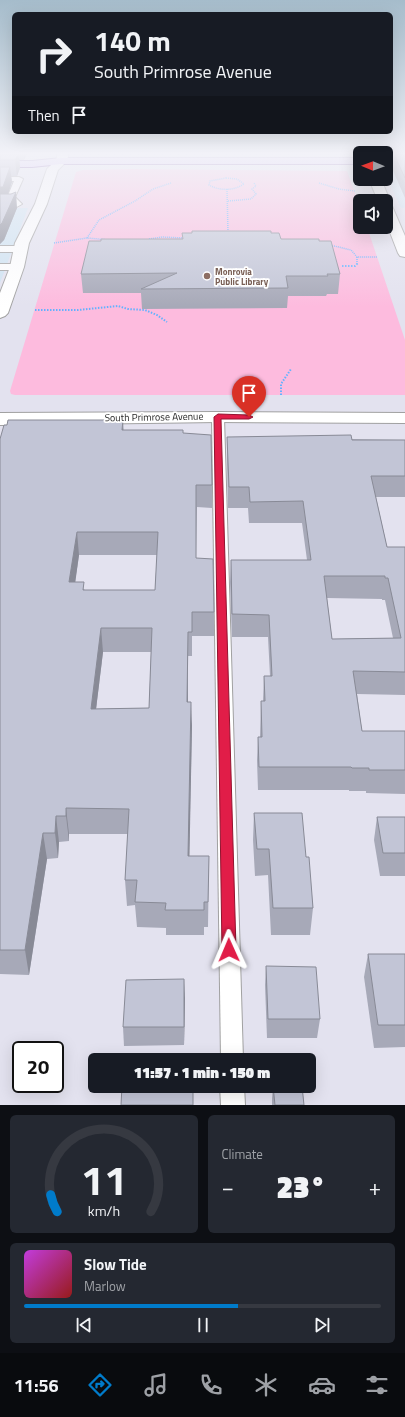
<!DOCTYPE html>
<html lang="en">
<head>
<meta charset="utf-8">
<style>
	:root { --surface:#171b24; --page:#242831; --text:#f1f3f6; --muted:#9ea1a6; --line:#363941; --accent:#007bca }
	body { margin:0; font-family:"Titillium Web",sans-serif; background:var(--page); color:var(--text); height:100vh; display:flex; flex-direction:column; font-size:15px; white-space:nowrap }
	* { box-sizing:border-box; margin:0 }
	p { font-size:13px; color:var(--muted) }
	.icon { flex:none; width:22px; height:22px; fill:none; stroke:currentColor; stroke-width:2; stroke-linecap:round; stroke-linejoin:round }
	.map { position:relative; height:1105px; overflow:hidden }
	.panel { display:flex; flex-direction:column; gap:10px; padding:10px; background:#0d0f14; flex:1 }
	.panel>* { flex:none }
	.hud { position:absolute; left:12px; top:12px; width:381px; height:122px; border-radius:6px; box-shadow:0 4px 16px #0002; background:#171b24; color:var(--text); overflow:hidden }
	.needle { width:26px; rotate:271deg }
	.fabs { position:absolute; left:353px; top:146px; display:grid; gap:8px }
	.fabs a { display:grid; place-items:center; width:40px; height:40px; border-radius:6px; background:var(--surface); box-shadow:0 4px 16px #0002; font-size:20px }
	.speed { position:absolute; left:12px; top:1041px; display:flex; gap:8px; font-size:20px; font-weight:700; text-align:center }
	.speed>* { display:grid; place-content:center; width:52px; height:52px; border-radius:50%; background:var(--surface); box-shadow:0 4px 16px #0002; line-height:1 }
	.speed .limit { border:2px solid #111; border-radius:6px; background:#fff; color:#111 }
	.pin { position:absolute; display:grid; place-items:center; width:34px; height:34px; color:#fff; margin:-41px -17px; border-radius:50% 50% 50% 0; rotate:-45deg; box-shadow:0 0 4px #0007 }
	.pin .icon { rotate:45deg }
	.me { position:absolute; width:44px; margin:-22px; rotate:359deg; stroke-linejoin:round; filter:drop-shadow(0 0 3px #0008) }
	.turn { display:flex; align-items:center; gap:14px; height:84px; padding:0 16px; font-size:18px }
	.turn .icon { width:52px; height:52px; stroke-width:2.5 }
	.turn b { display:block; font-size:28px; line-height:34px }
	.then { display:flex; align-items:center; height:38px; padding:0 16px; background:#0003; gap:8px; font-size:15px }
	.big { font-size:30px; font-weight:800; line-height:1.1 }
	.panel .widget { flex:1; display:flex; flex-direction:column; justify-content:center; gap:6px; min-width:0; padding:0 14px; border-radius:6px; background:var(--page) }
	.panel .dial { align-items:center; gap:0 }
	.dial svg { height:104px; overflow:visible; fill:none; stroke:var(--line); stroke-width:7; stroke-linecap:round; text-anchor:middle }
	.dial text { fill:var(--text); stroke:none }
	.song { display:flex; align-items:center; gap:12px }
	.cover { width:48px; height:48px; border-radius:6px; background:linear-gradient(135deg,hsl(290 70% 55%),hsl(0 70% 35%)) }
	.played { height:4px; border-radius:2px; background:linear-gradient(90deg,var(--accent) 60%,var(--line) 60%) }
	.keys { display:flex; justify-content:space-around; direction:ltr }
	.heat { display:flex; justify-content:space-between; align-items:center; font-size:22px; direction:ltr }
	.panel .tiles { flex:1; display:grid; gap:10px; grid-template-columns:1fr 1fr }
	.widget:last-child { grid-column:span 2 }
	.trip { position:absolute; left:88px; top:1053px; width:228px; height:40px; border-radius:6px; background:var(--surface); box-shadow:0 4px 16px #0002; font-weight:800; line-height:40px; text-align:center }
	.menu { display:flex; height:64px; justify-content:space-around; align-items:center; background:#090b0e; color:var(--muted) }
	.menu .icon { width:28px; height:28px }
	.menu .on { color:var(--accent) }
	.menu b { font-size:18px; color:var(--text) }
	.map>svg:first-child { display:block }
	.commercial { fill:#cfe3f2 }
	.park { fill:#fdbbde }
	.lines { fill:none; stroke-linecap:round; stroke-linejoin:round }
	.service-casing { stroke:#a1a1a1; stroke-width:2 }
	.minor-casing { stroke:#a1a1a1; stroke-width:2 }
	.secondary-casing { stroke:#3c0078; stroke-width:2 }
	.path-far1 { stroke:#63b2ff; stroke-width:1.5; stroke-dasharray:1 1; stroke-linecap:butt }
	.path { stroke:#63b2ff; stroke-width:2; stroke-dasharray:1.5 1.5; stroke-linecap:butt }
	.service { fill:#fff; fill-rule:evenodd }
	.minor { fill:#fff; fill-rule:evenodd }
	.secondary { fill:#d3b1fe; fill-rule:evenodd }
	.wall { fill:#a7a9b8; fill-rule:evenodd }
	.shaded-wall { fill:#888a96 }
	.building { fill:#c2c5d6; stroke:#888a96; fill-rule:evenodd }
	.route { fill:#e11d48; stroke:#92132f }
	.education-dot { fill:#8d6e63; stroke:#fff; stroke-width:1.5 }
	.labels { text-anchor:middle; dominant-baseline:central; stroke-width:3.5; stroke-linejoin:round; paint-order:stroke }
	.far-education-label { font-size:9px; font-weight:bold; fill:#785e54; stroke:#fff; text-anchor:start }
	.street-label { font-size:10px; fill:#1d1d1d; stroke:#fff }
</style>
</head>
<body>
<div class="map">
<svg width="405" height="1105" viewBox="0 0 405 1105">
	<rect width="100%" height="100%" fill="#e3e2ef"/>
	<g class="commercial">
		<path d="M213 152H405V208H401L386 176V153H360V155L213 154Z"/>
		<path d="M0 208H28L0 283Z"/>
	</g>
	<path class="park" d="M132 169 347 171 360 207V227H367L405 340V395H15L11 394 10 391 76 172 83 170Z"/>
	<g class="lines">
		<defs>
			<g id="service">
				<path d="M0 177H19L23 179 15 197 22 204 13 209H0V205L13 204 7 198 14 181H0Z"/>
				<path d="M0 246H22L26 249 22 252H0Z"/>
				<path d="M0 264H17L22 267 17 270H0Z"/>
				<path d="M218 414 222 415 224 417 243 1060H221L212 417 214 415Z"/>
				<path d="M220 1086H244L245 1105H221Z"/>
			</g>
			<g id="minor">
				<path d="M58 152H69L67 161 58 170 47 204 29 243 24 267 8 313 5 316 0 318V293L10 267 15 243 35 204 47 169 56 160Z"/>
				<path d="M371 152 360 154 359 152Z"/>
				<path d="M369 179H381L390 201 389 203 392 206 405 236V257L400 256 398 253 386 222V201H378Z"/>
				<path d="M218 412 405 413V423L218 422 0 425V413Z"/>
			</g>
			<g id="secondary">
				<path d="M61 158H360V164H61L32 167H0V161H32Z"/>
				<rect x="386" y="158" width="19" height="6"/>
			</g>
		</defs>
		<use href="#service" class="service-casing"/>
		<use href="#minor" class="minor-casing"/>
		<use href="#secondary" class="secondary-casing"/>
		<g class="path-far1">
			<path d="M226 178 237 179 244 184C233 191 220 191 209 185L210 181Z"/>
			<path d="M319 183 339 189 355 191"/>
			<path d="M227 189 228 233"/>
			<path d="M228 201 251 199 256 194 252 189 256 186 254 183"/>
			<path d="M87 238 99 220 135 201 153 189 171 183"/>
			<path d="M149 239 162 237 184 238"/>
			<path d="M54 243 87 238 109 240"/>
			<path d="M330 245 351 250 357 257H377"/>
			<path d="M357 257V264"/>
		</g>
		<g class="path">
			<path d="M342 266H355L358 263"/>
			<path d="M35 310H78L118 306 128 309 145 310 157 315 167 322"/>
			<path d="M281 395V384L291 369"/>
		</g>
		<use href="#service" class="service"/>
		<use href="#minor" class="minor"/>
		<use href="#secondary" class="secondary"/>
	</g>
	<g class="wall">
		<path d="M0 152H27L24 160H19L20 168 17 176H11L12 182 8 194 17 208 4 240 0 244Z"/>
		<path d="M385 152H405V198L391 166 392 157 387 156 386 153Z"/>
		<path d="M271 233 281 239 319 241 340 274 338 294H327L326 296H288L287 308 142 309 141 293H83L81 274Z"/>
		<path d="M123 430 183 433 212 485V508L197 507 196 558 214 612V636H192V656H188V702L192 726 189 856H209L208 927H204V935H166V928L137 927 135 905 127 906 125 880 128 834H69V841L59 842 58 858 47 859 29 975 0 974V439ZM79 555H157L155 590H85L75 582ZM103 652H151L149 708 96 709Z"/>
		<path d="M227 437 405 440V497H376L387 547H405V695L357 694 362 731H405V794L366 793V791H349V790H258L257 760 258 737H260L261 701H263L264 676H270L268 637H232L230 582 231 560H307L302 523H249L248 508H228L227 457ZM327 598 382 599V600H385L393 638 332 639Z"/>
		<path d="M254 813 306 857 313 908 310 935H271L268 875 255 876 253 840Z"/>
		<path d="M377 817H405V876H380L374 840Z"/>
		<path d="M368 954H405V1047L374 1048 364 977Z"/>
		<path d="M266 966 320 1019 317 1038H267L265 985Z"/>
		<path d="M185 998 184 1045 124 1046 123 1027Z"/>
		<path d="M273 1086H302L304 1105H272V1099Z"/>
	</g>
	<g class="shaded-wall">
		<path d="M23 152H27L24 160Z"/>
		<path d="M19 153 20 168 17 176 15 160Z"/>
		<path d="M10 167 12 182 5 203 0 204V187Z"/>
		<path d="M16 192 17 208 4 240 0 244V225Z"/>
		<path d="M123 420 124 441 122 430Z"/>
		<path d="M77 532 79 555 72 606 69 582Z"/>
		<path d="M101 628 103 652 93 734 91 709Z"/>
		<path d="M188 632V726L187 702Z"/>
		<path d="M191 702 192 726 189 881 188 856Z"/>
		<path d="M66 808 69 834V841L66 816Z"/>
		<path d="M56 816 59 842 58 858 55 833Z"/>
		<path d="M43 833 47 859 29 975 25 950Z"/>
		<path d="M184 979 185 998 184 1045Z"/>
	</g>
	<g class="building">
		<path d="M393 152H405V178Z"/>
		<path d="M0 153H19L15 160H0Z"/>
		<path d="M0 167H10L3 187H0Z"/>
		<path d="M16 192 2 223 0 225V194H11Z"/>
		<path d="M192 231H271V233H279L281 239H319V241H331L340 274H327L328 276H286L288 288 141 289 177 273 81 274 89 241H101V239H183L182 233H192Z"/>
		<path d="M8 420H123L122 430H183V433L211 435 212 485H196V558L213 559 214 612H192V632H188L187 702H191L188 856H209L208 902H204V910H165L166 903 135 902 137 880H125L129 809 66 808V816H56L55 833H43L25 950H0V439L4 425H7ZM77 532H158L155 590H83L84 582H69ZM101 628H152L149 708 91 709Z"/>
		<path d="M351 435 352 440H405V476H371L387 547H405V672L353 671 362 731H405V770H369V768H352L351 767H259L258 737H262L261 701H265L264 676H272L269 615 232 614 231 560H311L303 501 250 502 249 487H229L227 437ZM324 576H385V578H388L401 638 332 639Z"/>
		<path d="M254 813H302L306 857H309L313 908H273L269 849H257Z"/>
		<path d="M377 817H405V853H383Z"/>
		<path d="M368 954H405V1025H378Z"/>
		<path d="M266 966 316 967 320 1019H268Z"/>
		<path d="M184 979V1027H123L126 980Z"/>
		<path d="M122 1086H193V1105H121Z"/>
		<path d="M273 1086H302L304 1105H275Z"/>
	</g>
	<linearGradient id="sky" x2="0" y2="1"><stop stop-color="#a5bccb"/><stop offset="0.5" stop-color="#f2f2f8"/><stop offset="1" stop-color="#f2f2f8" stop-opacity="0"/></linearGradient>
	<rect width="405" height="307" fill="url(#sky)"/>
	<path class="route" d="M218 414 249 415 253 417 249 419H221L236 950 234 955 229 956 224 955 222 950 214 417Z"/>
	<circle class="education-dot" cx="207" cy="276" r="4"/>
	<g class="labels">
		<g class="far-education-label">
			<text x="215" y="271">Monrovia<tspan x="215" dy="10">Public Library</tspan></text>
		</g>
		<g class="street-label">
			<text transform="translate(154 417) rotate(-1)">South Primrose Avenue</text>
		</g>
	</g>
</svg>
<div class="fabs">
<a><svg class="needle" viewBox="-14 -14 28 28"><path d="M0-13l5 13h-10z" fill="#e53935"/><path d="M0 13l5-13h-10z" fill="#9ea1a6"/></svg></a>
<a><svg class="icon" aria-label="sound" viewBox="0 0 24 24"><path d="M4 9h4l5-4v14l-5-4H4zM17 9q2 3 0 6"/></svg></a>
</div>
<div class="speed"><div class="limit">20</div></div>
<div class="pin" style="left:249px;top:417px;background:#d93025"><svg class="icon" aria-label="arrive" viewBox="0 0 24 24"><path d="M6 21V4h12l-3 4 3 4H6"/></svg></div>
<svg class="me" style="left:229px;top:950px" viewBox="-20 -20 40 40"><path d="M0-17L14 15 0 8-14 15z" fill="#e11d48" stroke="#fff" stroke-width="4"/></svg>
<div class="trip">11:57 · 1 min · 150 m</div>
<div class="hud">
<div class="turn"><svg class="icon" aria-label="right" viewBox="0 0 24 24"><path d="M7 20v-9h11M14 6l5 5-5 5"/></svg><div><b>140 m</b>South Primrose Avenue</div></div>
<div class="then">Then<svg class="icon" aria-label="arrive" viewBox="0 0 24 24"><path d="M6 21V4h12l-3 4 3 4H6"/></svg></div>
</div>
</div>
<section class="panel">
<div class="tiles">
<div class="widget dial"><svg viewBox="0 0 100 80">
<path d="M14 69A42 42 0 1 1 86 69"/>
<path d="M14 69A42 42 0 0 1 9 56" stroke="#007bca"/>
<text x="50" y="56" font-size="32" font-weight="700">11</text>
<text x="50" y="72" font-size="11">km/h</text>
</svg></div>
<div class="widget"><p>Climate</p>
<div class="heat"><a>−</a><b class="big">23°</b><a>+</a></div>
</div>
<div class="widget">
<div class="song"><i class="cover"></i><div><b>Slow Tide</b><p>Marlow</p></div></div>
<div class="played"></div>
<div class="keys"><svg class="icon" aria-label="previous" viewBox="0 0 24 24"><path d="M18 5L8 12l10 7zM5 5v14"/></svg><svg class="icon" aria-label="pause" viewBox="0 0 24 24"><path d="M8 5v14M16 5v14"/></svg><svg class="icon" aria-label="next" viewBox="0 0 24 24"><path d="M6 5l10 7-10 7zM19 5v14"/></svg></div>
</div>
</div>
</section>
<nav class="menu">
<b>11:56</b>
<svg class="icon on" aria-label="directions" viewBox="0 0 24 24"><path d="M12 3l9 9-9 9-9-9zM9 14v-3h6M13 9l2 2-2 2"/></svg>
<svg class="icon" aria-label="music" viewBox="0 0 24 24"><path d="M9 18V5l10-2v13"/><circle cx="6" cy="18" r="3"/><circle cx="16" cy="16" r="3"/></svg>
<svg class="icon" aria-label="phone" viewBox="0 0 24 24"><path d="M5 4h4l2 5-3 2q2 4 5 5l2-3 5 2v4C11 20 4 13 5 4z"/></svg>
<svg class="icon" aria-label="climate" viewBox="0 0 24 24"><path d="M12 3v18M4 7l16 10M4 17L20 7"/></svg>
<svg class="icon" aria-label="car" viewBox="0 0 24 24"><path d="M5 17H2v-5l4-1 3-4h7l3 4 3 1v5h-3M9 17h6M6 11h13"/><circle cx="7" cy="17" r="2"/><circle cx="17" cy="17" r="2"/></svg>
<svg class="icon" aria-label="filters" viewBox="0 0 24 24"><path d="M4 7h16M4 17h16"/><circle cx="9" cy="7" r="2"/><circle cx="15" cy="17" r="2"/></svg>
</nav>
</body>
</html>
